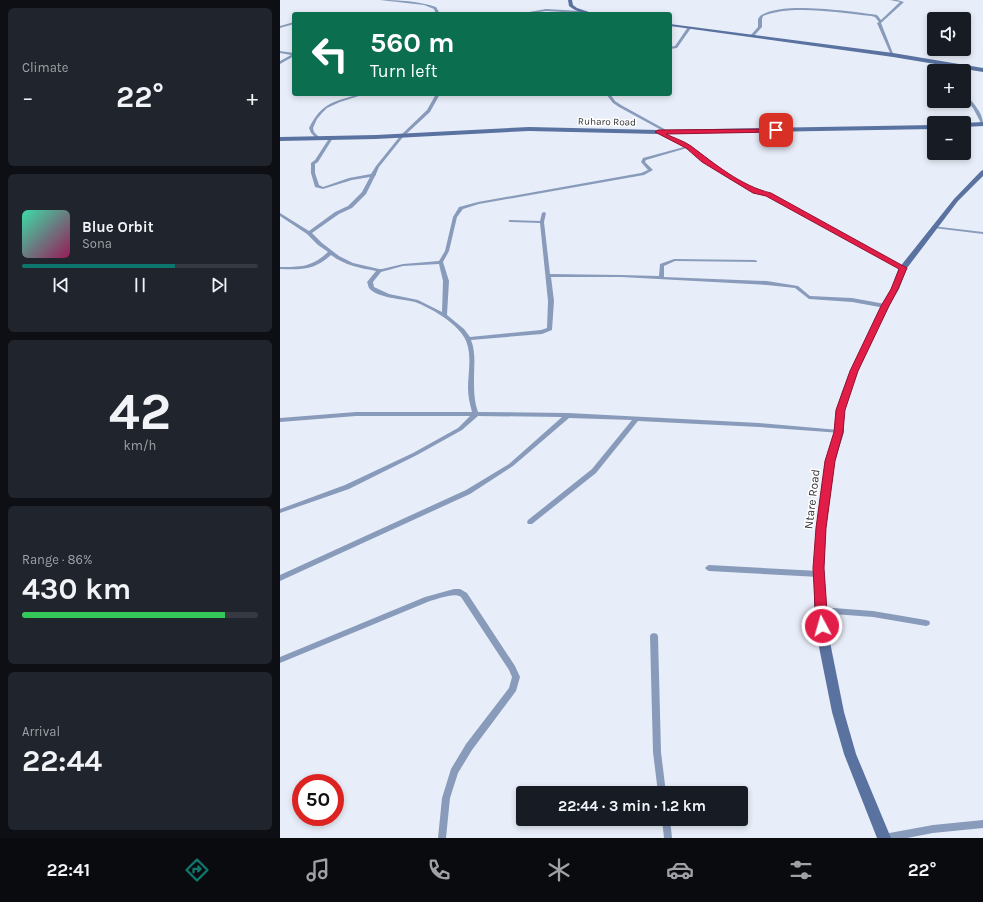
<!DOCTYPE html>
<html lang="en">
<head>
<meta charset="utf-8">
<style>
	:root { --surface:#171b24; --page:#20242c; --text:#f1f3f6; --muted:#9ea1a6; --line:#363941; --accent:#0f766e }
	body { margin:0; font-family:Karla,sans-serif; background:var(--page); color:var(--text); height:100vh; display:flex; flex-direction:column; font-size:15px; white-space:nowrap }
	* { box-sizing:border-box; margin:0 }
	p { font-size:13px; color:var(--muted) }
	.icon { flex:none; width:22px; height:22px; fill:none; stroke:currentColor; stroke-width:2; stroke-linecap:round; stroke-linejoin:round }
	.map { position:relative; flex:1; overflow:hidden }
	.panel { display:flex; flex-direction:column; gap:8px; padding:8px; background:#0d0f14; width:280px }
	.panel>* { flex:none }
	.top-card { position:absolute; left:12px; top:12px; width:380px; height:84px; border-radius:4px; box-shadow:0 2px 6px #0003; background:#0b6e4f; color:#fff; overflow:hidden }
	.buttons { position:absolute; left:647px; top:12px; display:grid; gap:8px }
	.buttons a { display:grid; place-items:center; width:44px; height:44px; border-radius:4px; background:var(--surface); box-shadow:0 2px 6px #0003; font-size:20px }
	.speed { position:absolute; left:12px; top:774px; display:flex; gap:8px; font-size:20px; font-weight:700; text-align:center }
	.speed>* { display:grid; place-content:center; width:52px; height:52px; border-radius:50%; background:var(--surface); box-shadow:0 2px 6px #0003; line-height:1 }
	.speed .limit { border:6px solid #d22; background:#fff; color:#111 }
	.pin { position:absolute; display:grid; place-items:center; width:34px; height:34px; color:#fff; margin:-17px; border-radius:8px; box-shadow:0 2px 6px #0006 }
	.me { position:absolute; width:44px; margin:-22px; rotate:354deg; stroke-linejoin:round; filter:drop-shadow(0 0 3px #0008) }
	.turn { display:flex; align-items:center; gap:14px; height:84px; padding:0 12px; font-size:18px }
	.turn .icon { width:52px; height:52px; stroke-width:2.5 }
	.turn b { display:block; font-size:28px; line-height:34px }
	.big { font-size:30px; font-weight:700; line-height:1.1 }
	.panel .tile { flex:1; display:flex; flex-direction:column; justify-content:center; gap:6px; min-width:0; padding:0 14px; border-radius:6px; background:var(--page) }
	.panel .dial { align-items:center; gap:0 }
	.dial b { font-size:52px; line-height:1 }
	.song { display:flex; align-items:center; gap:12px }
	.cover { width:48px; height:48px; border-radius:6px; background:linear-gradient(135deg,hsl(160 70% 55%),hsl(330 70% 35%)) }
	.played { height:4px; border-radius:2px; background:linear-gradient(90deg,var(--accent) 65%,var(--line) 65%) }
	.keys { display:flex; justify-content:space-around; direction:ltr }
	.heat { display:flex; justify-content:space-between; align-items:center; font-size:22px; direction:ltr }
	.charge { height:6px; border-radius:3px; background:linear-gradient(90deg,#34c759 86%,var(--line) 0) }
	.trip { position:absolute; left:236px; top:786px; width:232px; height:40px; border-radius:4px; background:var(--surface); box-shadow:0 2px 6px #0003; font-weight:700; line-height:40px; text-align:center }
	.menu { display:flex; height:64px; justify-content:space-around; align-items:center; background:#090b0e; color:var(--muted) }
	.menu .icon { width:28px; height:28px }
	.menu .current { color:var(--accent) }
	.menu b { font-size:18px; color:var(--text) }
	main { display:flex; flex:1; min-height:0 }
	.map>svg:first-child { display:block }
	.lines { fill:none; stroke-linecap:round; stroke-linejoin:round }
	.street { fill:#899bbb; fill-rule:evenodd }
	.secondary { fill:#5a72a0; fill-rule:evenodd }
	.route { fill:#e11d48; stroke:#92132f }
	.labels { text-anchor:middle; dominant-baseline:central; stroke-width:3; stroke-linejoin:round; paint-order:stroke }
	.far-street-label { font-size:10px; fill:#2d2f33; stroke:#fff }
	.street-label { font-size:12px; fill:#2d2f33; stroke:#fff }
</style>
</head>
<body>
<main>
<section class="panel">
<div class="tile"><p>Climate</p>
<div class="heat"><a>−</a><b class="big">22°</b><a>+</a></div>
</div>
<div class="tile">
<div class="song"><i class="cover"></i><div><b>Blue Orbit</b><p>Sona</p></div></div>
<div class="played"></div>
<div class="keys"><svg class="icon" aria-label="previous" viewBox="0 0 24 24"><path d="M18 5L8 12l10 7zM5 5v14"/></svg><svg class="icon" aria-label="pause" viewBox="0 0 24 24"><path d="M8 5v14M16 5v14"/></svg><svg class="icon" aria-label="next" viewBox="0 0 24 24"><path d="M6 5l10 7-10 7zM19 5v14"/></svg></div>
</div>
<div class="tile dial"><b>42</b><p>km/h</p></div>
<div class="tile"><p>Range · 86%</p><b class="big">430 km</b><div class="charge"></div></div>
<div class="tile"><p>Arrival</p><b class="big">22:44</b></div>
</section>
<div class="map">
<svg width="703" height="838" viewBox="0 0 703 838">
	<rect width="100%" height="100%" fill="#e8eef9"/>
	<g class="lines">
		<g class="street">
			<path d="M100 0C119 0 139 1 156 7L160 14H156L154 9 144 5Z"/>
			<path d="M610 0H617L624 2 601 23 614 56 611 55 597 23 599 22 595 17 591 16C560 13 512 4 483 16L482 19V27L473 37 470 36 478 27V19L480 16C500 1 566 11 591 14L597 15 601 20 620 2Z"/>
			<path d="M266 9 300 11 302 12 300 13 266 11 246 14H238Z"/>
			<path d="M14 22V24L0 28V26Z"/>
			<path d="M408 27 411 28 397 48 390 49V47L395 46Z"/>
			<path d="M0 51 14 53V56L0 64V61L11 55 0 53Z"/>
			<path d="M654 61H656L665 71H661L654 63Z"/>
			<path d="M684 93H685C692 102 703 112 703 124L701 123 693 108 684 96Z"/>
			<path d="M79 94H85L60 102 47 108 42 113 37 119 33 128 34 132 39 137V139H37L31 133 29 128C42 102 54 102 79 94Z"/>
			<path d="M156 94H160L150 112 123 137 99 167 96 174V175L95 176 86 194 72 208 59 214 32 233 42 243 59 256 73 263 99 269H102L123 264 159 261 165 251 173 217 179 207 198 202 361 173 368 170 361 162 363 158 404 147 377 133V131H378L409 146 425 160 476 191 490 194 625 268 623 269H621L487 196 473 193 451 180 423 162 407 148 366 160 365 162 373 170 364 175 199 204 183 209 177 217 169 251 163 262 169 281 167 315 184 329 190 337 261 330 267 328 268 301 260 223 230 222 228 221 230 220 260 221 262 213 264 212 266 213 264 222 270 274 341 275 379 276 380 264 394 259 475 260 477 261V262L395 261 384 266V277L487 281 518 286 530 296 572 298 605 304 608 306 605 308 572 302 529 299 515 288 487 285 341 277H271L274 301 272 330 262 334 191 340C196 352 194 366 194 378 194 390 194 401 198 412L288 413 479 423 559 430 561 431 562 432 561 433 479 427 358 421 316 473 252 524H248L247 522 248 520 312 469 352 420 289 418 233 466 190 494 0 581V575L186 490 229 464 282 417 198 416 182 430 137 455 69 489 0 513V509L65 485 133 453 178 428 190 416H76L0 422V418L76 412H192C190 404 188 397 188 388 188 372 193 352 184 337 175 322 151 308 135 302 124 299 96 298 89 288 88 286 88 284 87 282L96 271C80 268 64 265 51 255 35 270 21 270 0 269V267C21 267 32 267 48 252L38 245 27 234 0 216V213L29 231 55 212 68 206 82 192 90 177 72 180 43 189 35 187 31 173V163L35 160 50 137 53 138 38 162 35 164V173L39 185 43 187 69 178 91 174 96 166 121 135 147 110ZM159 264 163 281 162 312 138 300 109 294 94 287 93 282 101 272 123 266Z"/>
			<path d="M326 94H330L335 101 341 105 388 131 385 132 339 107 333 103Z"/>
			<path d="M652 226 703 232V234L654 228H652Z"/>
			<path d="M429 565 539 571 542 572 543 574 542 576 539 577 429 571 427 570 425 568 427 566Z"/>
			<path d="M174 589H180L187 593 235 666 240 677 236 691 192 750 178 773 170 798 166 838H158L162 798 171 769 186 744 229 688 232 677 229 670 181 597C175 592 158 599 150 601L0 663V657L145 597Z"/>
			<path d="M540 607 593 611 646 620 649 621 650 623 649 625 646 626 593 617 540 613 537 612 536 610 537 608Z"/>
			<path d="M374 633 377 634 378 636 381 752 386 793H378L373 752 370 636 371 634Z"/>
			<path d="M382 819H390L392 838H384Z"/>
			<path d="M703 820V828L653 833 627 838H600L601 835 604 834 653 825Z"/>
		</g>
		<g class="secondary">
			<path d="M288 0H292L293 5 297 8 315 14C306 14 296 12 289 6Z"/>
			<path d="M390 24 613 53 703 68V72L613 57 390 26Z"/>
			<path d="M703 122V126L684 127V123Z"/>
			<path d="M654 125V129L378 134 249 131 96 139 0 141V137L96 135 249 127 378 130Z"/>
			<path d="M703 170V176L678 201 627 268 619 289 609 306 578 371 570 392 564 410V432L555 461 546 528 544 568 546 610 550 642 564 712 576 754 611 838H597L564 754 552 712 538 642 534 610V568L536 528 545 461 554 432 556 410 562 392 570 371 601 306 611 289 619 268 674 199 701 171Z"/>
		</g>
	</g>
	<path class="route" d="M498 129 499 130 496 132 386 134C394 138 404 141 411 146 435 164 461 186 491 193L627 268 618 289 609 306 578 371 565 410 563 432 555 461 546 528 544 568 548 626 546 629 542 631 538 629 536 626 533 568 536 528 545 461 554 432 556 410 570 371 601 306 611 289 619 269 486 196 473 193 422 162 406 148 375 132 378 130Z"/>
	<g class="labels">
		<g class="far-street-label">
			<text transform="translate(327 122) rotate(1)">Ruharo Road</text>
		</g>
		<g class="street-label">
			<text transform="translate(532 499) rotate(-83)">Ntare Road</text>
		</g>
	</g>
</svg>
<div class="buttons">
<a><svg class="icon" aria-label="sound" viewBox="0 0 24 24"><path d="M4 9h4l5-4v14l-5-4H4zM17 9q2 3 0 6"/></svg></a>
<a>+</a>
<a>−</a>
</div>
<div class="speed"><div class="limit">50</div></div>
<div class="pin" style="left:496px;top:130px;background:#d93025"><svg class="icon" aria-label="arrive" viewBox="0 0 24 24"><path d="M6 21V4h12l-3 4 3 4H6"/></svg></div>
<svg class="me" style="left:542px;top:626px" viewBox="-20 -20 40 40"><circle r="17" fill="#e11d48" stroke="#fff" stroke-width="3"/><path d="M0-11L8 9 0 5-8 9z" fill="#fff"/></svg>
<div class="trip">22:44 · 3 min · 1.2 km</div>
<div class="top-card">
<div class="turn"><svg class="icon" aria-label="left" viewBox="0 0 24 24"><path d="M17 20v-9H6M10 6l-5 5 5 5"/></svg><div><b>560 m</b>Turn left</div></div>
</div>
</div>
</main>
<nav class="menu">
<b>22:41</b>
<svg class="icon current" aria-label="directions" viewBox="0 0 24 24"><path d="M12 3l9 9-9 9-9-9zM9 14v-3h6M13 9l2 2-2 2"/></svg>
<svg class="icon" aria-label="music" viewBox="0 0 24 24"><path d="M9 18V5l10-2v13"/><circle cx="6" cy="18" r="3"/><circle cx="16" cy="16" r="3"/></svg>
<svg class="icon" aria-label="phone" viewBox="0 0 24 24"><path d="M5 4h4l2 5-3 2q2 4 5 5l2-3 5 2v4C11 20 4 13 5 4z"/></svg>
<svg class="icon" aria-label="climate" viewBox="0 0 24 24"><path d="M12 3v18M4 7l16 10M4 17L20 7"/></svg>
<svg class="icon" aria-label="car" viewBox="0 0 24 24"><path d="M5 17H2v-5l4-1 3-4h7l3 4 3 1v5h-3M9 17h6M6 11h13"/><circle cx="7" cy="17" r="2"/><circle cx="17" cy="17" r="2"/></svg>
<svg class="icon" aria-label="filters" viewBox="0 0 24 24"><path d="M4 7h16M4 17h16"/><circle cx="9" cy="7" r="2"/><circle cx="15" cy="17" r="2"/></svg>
<b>22°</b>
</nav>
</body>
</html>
